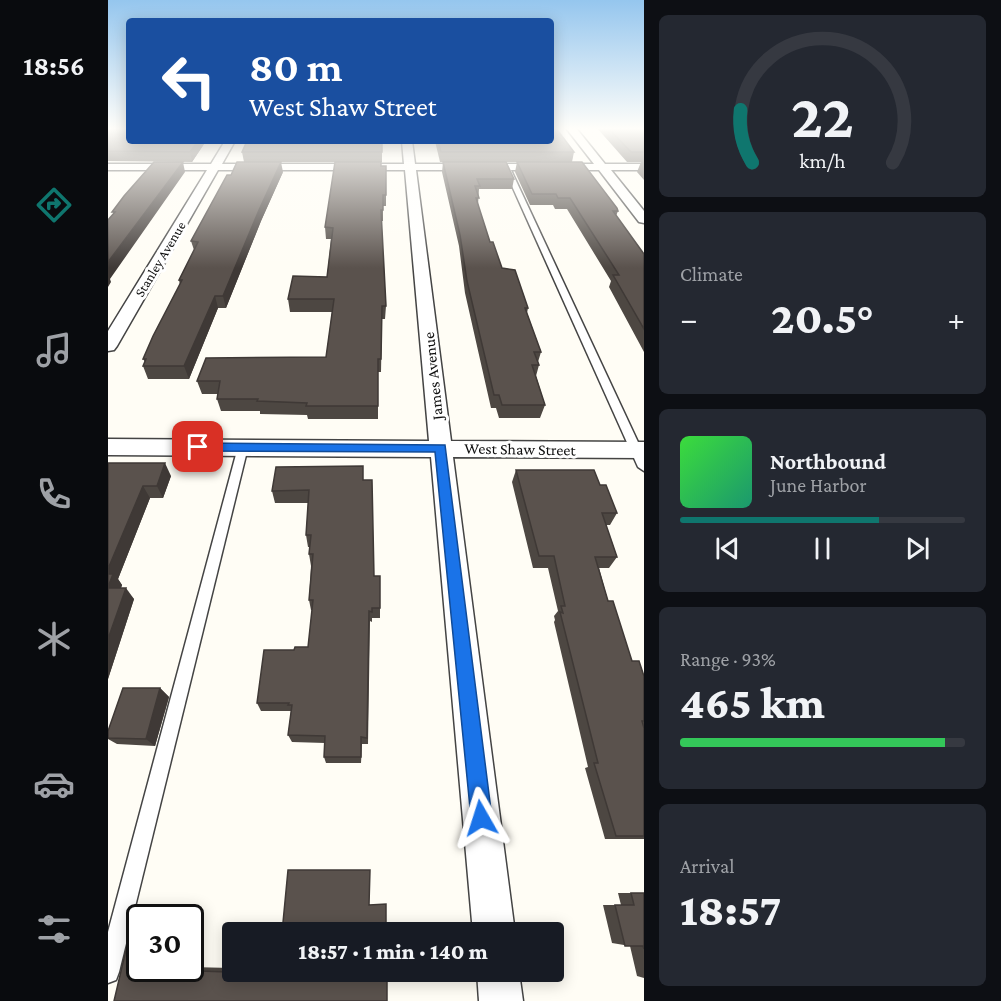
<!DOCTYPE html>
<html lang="en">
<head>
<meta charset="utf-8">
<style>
	:root { --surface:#171b24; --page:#242831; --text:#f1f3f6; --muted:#9ea1a6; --line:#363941; --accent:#0f766e }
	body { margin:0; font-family:"Crimson Pro",serif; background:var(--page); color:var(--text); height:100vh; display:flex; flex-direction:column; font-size:22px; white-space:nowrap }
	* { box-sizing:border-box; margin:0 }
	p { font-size:20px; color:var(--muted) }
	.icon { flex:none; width:33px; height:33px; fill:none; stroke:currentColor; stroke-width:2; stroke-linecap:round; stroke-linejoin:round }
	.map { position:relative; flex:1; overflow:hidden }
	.sheet { display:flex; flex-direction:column; gap:15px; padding:15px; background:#0d0f14; width:357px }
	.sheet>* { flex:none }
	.guide { position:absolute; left:18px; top:18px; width:428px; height:126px; border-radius:6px; box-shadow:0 3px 15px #0003; background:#1a4fa0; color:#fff; overflow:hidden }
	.speed { position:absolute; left:18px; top:904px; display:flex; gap:12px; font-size:30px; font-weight:700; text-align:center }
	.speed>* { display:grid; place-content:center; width:78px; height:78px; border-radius:50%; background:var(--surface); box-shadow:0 3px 15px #0003; line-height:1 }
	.speed .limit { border:3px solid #111; border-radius:9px; background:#fff; color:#111 }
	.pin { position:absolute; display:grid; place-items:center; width:51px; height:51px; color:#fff; margin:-26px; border-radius:12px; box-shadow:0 3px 9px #0006 }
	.me { position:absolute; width:66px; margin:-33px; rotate:354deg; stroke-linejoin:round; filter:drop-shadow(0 0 4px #0008) }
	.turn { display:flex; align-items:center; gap:21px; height:126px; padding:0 24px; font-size:27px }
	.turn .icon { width:78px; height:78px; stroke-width:2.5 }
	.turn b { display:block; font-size:42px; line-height:51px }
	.big { font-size:45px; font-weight:800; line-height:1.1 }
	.sheet .widget { flex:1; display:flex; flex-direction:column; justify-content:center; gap:9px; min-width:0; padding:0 21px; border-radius:9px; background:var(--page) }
	.sheet .dial { align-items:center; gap:0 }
	.dial svg { height:156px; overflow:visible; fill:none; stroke:var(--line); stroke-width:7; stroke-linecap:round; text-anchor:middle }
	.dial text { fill:var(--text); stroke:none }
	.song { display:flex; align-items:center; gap:18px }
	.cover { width:72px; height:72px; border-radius:9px; background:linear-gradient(135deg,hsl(120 70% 55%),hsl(160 70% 35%)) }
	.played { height:6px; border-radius:3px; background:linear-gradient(90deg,var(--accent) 70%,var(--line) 70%) }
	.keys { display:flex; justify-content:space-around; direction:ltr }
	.heat { display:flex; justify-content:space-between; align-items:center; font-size:33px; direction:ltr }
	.charge { height:9px; border-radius:4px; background:linear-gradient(90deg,#34c759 93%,var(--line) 0) }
	.trip { position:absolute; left:114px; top:922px; width:342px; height:60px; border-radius:6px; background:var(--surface); box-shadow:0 3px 15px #0003; font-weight:800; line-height:60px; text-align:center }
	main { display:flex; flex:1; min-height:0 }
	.tab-bar { display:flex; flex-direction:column; width:108px; justify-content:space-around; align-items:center; background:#090b0e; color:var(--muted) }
	.tab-bar .icon { width:42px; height:42px }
	.tab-bar .on { color:var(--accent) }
	.tab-bar b { font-size:27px; color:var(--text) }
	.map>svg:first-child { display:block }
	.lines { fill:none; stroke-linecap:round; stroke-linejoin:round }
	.service-casing { stroke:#444; stroke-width:3 }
	.minor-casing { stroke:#444; stroke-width:3 }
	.service { fill:#fff; fill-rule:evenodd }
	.minor { fill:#fff; fill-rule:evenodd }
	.wall { fill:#4d4742 }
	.shaded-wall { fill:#3f3936 }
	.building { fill:#5a524d; stroke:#3f3936; stroke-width:1.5 }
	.route { fill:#1a73e8; stroke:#114b97; stroke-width:1.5 }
	.labels { text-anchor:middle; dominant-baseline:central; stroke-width:6; stroke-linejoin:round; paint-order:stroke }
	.far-street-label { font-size:14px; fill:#111; stroke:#fff }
	.street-label { font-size:16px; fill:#111; stroke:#fff }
</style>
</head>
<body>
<main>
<nav class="tab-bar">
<b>18:56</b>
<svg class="icon on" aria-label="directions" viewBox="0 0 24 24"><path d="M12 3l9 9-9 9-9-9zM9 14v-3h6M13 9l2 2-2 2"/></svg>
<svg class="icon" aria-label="music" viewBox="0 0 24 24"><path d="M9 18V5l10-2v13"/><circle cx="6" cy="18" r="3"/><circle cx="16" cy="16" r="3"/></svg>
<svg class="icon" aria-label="phone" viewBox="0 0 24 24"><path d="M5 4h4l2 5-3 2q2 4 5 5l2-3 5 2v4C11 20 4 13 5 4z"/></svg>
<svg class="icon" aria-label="climate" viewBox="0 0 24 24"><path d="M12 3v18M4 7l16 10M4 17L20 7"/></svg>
<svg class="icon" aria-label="car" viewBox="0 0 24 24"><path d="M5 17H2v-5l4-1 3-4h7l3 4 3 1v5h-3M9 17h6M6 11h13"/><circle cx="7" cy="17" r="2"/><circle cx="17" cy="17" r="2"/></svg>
<svg class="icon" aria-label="filters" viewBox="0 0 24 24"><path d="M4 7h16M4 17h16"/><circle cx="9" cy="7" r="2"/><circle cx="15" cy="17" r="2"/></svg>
</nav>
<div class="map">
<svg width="536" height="1001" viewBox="0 0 536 1001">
	<rect width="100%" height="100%" fill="#fffdf5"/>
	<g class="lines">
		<defs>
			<g id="service">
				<path d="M399 166 402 168 536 455V471L530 467 396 168Z"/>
				<path d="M135 443 140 447 11 972 8 980 0 983V932L130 447Z"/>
			</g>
			<g id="minor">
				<path d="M458 128H468L497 164H536V170H503L536 211V223L531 222 491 170H308L343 441 536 442V458L345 457 407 933H365L323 457 0 455V439L321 441 297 170H110L9 346 6 350 0 351V331L99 170H0V164H103L117 141H127L114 164H296L294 141H304L307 164H486Z"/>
				<path d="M369 972H411L415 1001H371Z"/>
			</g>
		</defs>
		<use href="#service" class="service-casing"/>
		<use href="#minor" class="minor-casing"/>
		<use href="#service" class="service"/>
		<use href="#minor" class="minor"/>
	</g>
	<g class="wall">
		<path d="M0 128 21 141H98L84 162 0 161Z"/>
		<path d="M489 128H536V180L529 172 533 162H519Z"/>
		<path d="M274 141V162H136L134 152Z"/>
		<path d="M327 141H442L466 152 464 162H332Z"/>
		<path d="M335 162 406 179 404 189H371L370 205 382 242 394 268 420 308 419 313 433 352 430 362 431 365 428 376 437 405 432 418H391L388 408H383L357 293 351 246 334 172Z"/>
		<path d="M409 162 510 211 508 216 536 254V352L501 287 503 281 459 209H447L445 205H422L407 172Z"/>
		<path d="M273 166H278V206H275V221H273L278 306 277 319H274L273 372H270V419H200L199 415 152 414V411H113L109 399 110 394H94L89 381 218 357 224 312H182L180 299 219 277 223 239H218L217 227Z"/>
		<path d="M175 172 153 221 118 308H110L81 379H40L35 366 37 362 35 359 72 285 71 280 86 250 83 241Z"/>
		<path d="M0 463 63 476 55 498H42L10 579 14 585 13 588 26 599 0 679Z"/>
		<path d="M408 470 492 485 509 513 502 525H498L509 557 501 568H491L500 601 524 661 536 676V839H497L477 768 480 767 446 622 447 620 446 616 450 611 440 568H425L404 482Z"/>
		<path d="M256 480 266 576H272V618H264V622L262 621 260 744H254L253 763H218L216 757 217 743 184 742 180 735 183 711H153L149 703 186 650 200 647 204 610H203L201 600 203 566 201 554 202 547H200L198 535 200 503H167L164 491Z"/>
		<path d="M52 688 61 697 47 746 9 744 0 739V731Z"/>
		<path d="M510 893H536V978L529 976 522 946 504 943 495 905H513Z"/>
		<path d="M25 920H32V969H82V967L124 968V972H128V973L170 972 279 1001H6Z"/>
	</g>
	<g class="shaded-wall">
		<path d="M90 141H98L84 162 82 152Z"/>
		<path d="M75 162 77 172 2 279 3 282 0 287V262Z"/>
		<path d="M173 162 175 172 153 221 118 308 115 296 151 210Z"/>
		<path d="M107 296 110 308 81 379 76 366Z"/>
		<path d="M57 463 63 476 55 498 49 486Z"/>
		<path d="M35 486 42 498 10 579 14 585 9 599 0 589V569Z"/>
		<path d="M18 588 26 599 0 679V639Z"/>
		<path d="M52 688 61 697 47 746 38 739Z"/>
		<path d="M124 970V972H128V973L120 977V972Z"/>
	</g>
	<g class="building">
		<path d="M0 128H21V141H90L82 152 0 151Z"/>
		<path d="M442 128H448L466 152H333L330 141H442Z"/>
		<path d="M500 128H536V152H523Z"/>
		<path d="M139 141H274V152H134Z"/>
		<path d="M46 162H75L0 262V220L7 212H4L16 196Z"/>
		<path d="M129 162H173L151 210 115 296H107L76 366H35L38 359H35L45 336 74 280H71L90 242 83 241 119 175H123Z"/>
		<path d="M227 162H273V166H278V195H275V210H273L278 306H274L273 359H270V406H198L199 403 149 401 150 399H109L112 381H89L98 358 218 357 226 299H180L185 276 219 277 225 228 217 227Z"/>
		<path d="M335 162H398L406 179H369L372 186H367L371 198H368L382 242H385L394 268 407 270 420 308H417L433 352H426L431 365H424L437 405H394L391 395H386L359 281 352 235Z"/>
		<path d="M409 162H474L509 208 510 211H505L536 254V329L505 275H511L462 198H450L448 194H424Z"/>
		<path d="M0 463H57L49 486H35L0 569Z"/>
		<path d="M255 466V480H264L266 576H272V608H264V612L261 611 259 738 253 737V757H216L217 736 180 735 184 705H180L181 703H149L156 650H186L187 647H200L205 600H201L205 554H201L203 535H198L201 490 164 491 168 467Z"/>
		<path d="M408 470H486L492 485H498L509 513H494L509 557H487L500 601H505L524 661H531L536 676V721H534L536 728V836H508L486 763H490L452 612 455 613 453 606H457L446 556H431Z"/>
		<path d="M0 574H5L0 587Z"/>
		<path d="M0 588H18L0 639Z"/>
		<path d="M15 688H52L38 739 0 738V731Z"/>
		<path d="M180 870H262L261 905 278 904V933H174Z"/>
		<path d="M523 893H536V949L535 946H517L507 905H526Z"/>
		<path d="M25 920H32V969L120 972V977L170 976V972H279V1001H6Z"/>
	</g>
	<linearGradient id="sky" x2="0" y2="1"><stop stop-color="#95c6ee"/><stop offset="0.48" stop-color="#fffefa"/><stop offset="1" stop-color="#fffefa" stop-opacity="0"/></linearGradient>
	<rect width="536" height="268" fill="url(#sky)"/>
	<path class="route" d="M90 443 337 445 384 818 381 825 373 828 366 825 363 818 327 452 90 451 84 447Z"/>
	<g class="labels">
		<g class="far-street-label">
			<text transform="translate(52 259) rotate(-59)">Stanley Avenue</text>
		</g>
		<g class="street-label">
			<text transform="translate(325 376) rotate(-96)">James Avenue</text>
			<text transform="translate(412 449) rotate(1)">West Shaw Street</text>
		</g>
	</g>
</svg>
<div class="speed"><div class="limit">30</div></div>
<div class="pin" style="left:90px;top:447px;background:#d93025"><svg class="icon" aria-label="arrive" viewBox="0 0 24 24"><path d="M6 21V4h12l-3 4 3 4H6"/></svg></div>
<svg class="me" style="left:373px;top:818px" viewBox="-20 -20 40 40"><path d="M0-17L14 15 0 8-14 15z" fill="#1a73e8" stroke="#fff" stroke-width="4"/></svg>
<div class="trip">18:57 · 1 min · 140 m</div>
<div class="guide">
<div class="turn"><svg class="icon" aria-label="left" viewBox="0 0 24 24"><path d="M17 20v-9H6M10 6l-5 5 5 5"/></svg><div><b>80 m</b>West Shaw Street</div></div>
</div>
</div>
<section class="sheet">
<div class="widget dial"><svg viewBox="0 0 100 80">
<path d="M14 69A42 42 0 1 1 86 69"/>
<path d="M14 69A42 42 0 0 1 8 42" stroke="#0f766e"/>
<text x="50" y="56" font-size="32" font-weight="700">22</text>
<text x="50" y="72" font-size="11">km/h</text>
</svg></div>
<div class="widget"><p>Climate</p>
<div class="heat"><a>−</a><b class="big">20.5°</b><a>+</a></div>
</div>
<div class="widget">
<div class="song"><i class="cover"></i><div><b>Northbound</b><p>June Harbor</p></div></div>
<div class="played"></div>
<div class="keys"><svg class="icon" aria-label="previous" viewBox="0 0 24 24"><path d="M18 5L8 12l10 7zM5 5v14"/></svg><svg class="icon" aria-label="pause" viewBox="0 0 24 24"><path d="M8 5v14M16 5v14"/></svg><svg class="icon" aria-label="next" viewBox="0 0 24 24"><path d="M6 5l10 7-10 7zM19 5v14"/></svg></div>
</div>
<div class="widget"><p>Range · 93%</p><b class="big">465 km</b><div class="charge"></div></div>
<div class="widget"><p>Arrival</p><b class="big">18:57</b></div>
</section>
</main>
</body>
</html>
